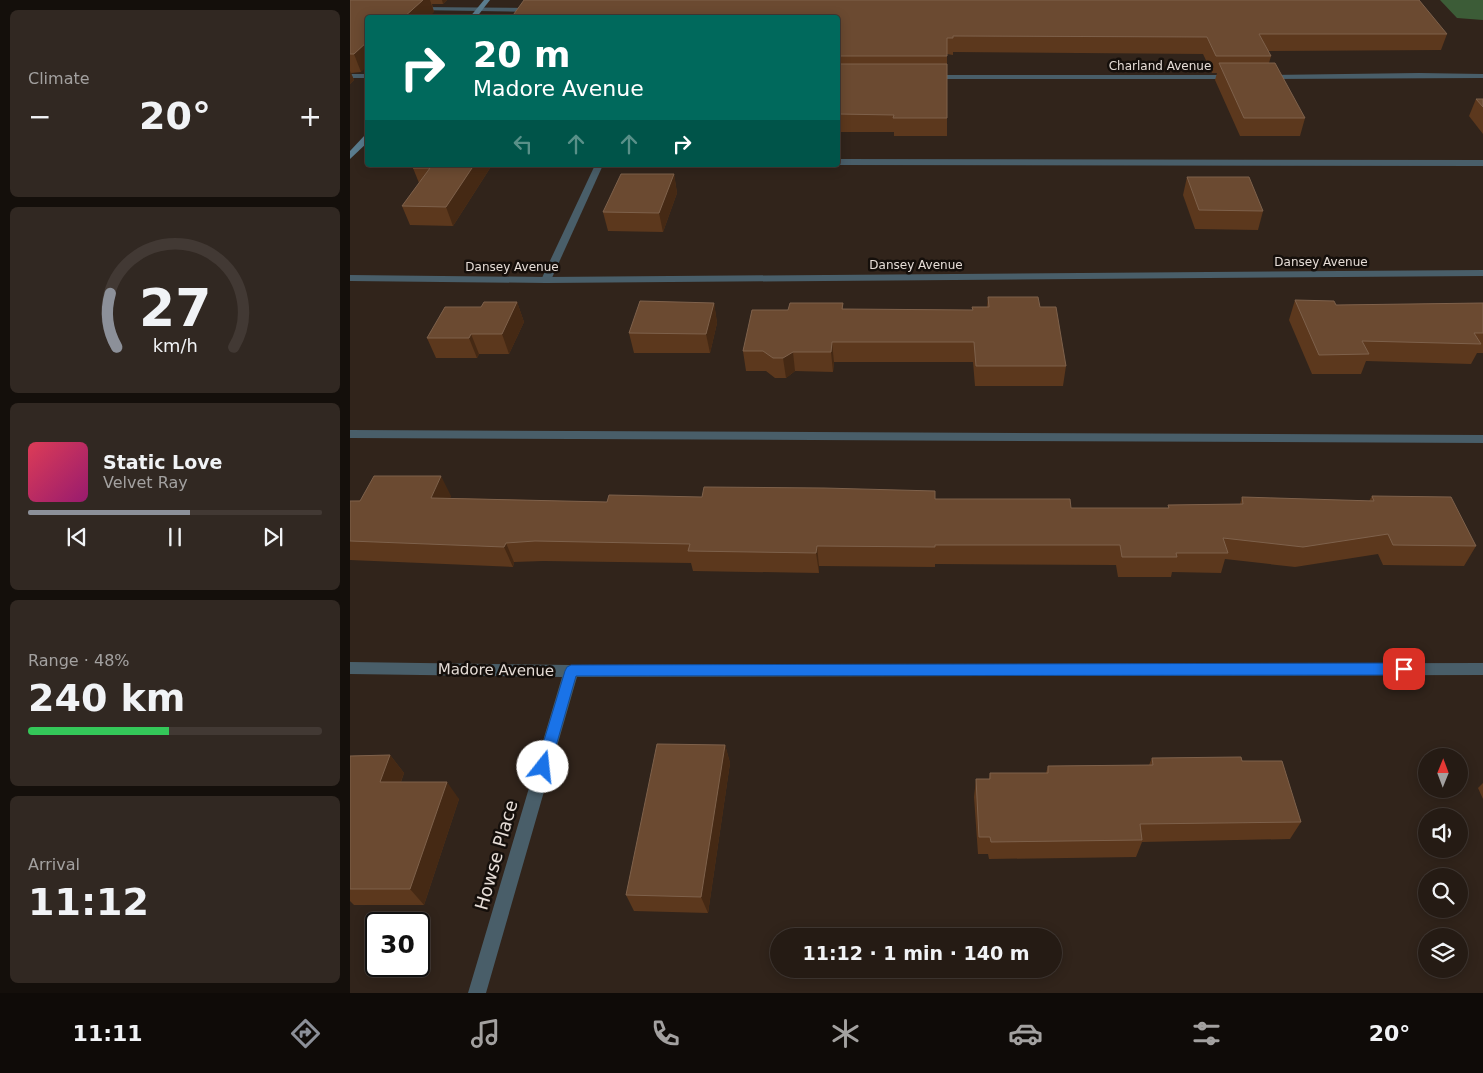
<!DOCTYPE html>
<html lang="en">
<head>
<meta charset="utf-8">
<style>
	:root { --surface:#251b14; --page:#312822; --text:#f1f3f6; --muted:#a3a1a0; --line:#423934; --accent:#8c9099 }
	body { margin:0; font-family:"DejaVu Sans",sans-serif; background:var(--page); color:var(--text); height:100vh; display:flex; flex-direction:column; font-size:19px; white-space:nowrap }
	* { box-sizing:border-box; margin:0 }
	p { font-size:16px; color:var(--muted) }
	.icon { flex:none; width:28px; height:28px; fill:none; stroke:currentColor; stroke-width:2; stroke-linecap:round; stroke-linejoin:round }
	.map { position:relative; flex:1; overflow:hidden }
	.drawer { display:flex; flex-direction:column; gap:10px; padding:10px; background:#140f0b; width:350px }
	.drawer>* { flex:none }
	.banner { position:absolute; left:15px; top:15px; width:475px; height:152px; border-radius:5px; box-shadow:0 2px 12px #0003,0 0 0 1px var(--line); background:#00695c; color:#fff; overflow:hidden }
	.needle { width:32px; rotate:1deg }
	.buttons { position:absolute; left:1068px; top:748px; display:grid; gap:10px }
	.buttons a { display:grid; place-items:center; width:50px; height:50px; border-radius:50%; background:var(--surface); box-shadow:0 2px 12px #0003,0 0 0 1px var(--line); font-size:25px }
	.speed { position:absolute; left:15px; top:912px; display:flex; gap:10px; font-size:25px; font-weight:700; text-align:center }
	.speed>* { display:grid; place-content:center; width:65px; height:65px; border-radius:50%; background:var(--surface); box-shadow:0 2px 12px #0003,0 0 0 1px var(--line); line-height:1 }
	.speed .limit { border:2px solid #111; border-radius:8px; background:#fff; color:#111 }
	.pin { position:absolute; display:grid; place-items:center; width:42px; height:42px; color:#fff; margin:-21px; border-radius:10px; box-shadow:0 2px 8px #0006 }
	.me { position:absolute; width:55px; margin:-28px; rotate:16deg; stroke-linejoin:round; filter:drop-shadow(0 0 4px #0008) }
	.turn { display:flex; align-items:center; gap:18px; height:105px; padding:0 25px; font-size:22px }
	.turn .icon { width:65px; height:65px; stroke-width:2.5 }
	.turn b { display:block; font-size:35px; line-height:42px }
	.lanes { display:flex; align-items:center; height:48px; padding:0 25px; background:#0003; justify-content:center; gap:25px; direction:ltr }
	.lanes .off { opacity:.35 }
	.big { font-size:38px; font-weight:700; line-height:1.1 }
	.drawer .widget { flex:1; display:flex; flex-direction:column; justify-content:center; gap:8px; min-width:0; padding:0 18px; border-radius:8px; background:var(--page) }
	.drawer .dial { align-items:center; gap:0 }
	.dial svg { height:130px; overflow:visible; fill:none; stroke:var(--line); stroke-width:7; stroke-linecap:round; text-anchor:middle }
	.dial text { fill:var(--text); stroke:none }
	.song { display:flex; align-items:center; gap:15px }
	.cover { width:60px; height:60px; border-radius:8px; background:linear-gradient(135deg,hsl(350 70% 55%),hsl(320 70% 35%)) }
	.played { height:5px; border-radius:2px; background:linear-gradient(90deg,var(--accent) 55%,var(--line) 55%) }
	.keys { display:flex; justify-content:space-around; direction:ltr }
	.heat { display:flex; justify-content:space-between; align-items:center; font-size:28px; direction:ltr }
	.charge { height:8px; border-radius:4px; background:linear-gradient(90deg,#34c759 48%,var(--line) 0) }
	.trip { position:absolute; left:420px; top:928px; width:292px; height:50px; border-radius:25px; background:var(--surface); box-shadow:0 2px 12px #0003,0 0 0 1px var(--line); font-weight:700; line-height:50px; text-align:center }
	.dock { display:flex; height:80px; justify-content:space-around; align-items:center; background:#0f0b08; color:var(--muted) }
	.dock .icon { width:35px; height:35px }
	.dock .selected { color:var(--accent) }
	.dock b { font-size:22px; color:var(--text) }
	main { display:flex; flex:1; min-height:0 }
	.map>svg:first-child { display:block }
	.forest { fill:#3c5c37 }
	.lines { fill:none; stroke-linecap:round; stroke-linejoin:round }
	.lane { fill:#495e69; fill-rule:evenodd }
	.street { fill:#495e69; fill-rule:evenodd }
	.secondary { fill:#5a7c8e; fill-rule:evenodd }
	.wall { fill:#5c381d }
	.shaded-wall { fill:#452914 }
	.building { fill:#6b4a31; stroke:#7e614b }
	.route { fill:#1a73e8; stroke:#114b97 }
	.labels { text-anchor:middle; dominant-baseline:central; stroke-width:5; stroke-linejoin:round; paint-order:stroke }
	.far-street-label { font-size:12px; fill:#e6ddd7; stroke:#150f0b }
	.street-label { font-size:15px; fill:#e6ddd7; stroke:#150f0b }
	.near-street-label { font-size:18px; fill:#e6ddd7; stroke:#150f0b }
</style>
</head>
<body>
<main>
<section class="drawer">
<div class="widget"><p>Climate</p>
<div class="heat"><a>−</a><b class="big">20°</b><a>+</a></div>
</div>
<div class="widget dial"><svg viewBox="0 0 100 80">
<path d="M14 69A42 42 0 1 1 86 69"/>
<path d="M14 69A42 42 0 0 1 10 36" stroke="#8c9099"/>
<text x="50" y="56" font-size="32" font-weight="700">27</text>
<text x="50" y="72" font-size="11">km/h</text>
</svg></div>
<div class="widget">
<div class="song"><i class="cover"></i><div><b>Static Love</b><p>Velvet Ray</p></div></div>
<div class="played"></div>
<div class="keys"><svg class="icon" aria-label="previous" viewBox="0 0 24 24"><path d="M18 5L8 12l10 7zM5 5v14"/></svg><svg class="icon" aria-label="pause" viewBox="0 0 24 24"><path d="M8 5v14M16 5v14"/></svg><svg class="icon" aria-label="next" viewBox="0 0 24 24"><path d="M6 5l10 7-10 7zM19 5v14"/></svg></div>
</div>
<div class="widget"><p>Range · 48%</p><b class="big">240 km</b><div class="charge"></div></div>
<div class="widget"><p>Arrival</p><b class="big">11:12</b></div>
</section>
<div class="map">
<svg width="1133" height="993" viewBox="0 0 1133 993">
	<rect width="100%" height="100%" fill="#31241b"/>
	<path class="forest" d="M1090 0H1133V20L1107 18Z"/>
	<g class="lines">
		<g class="lane">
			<path d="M67 7 182 8 185 10 182 12 65 10V8Z"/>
			<path d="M488 159 1133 160V166L488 165Z"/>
			<path d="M245 165H253L201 280 196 283 193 282 191 280Z"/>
			<path d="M0 430 1133 435V443L0 438Z"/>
		</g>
		<g class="street">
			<path d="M1069 73 1133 74V78L915 79 911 77 915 75Z"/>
			<rect x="0" y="74" width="18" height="4"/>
			<path d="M577 75H882L886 77 882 79H580L576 77Z"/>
			<path d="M1133 270V276L196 283 0 281V275L196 277Z"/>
			<path d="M0 662 221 665 1133 663V675L227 677 136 993H118L212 677 0 674Z"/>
		</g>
		<g class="secondary">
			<path d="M134 0H140L126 18H119Z"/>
			<path d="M15 135H18V142L0 159V151Z"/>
		</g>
	</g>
	<g class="wall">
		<path d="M0 0H97L93 4H82L84 12 18 18 11 72 1 73 4 80 0 84Z"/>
		<path d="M174 0 1097 34 1091 50 918 51 921 56 919 63 955 118 950 136H890L865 80 867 73H862L853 54 603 52V55L597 54V136H544V132H488V18Z"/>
		<path d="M1126 99H1133V134L1119 116Z"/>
		<path d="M142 165 103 226 60 225 52 206 69 183 63 168Z"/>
		<path d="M324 174 327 193 313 232 258 231 253 212Z"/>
		<path d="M837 177 913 211 908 230 845 229 833 195Z"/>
		<path d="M638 297 690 307 716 366 713 386H625L623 362H484L483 372 445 371 436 378H425L416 371H396L393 351 438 310 493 303V309L622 310 637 307Z"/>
		<path d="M945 300 986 305 1133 303V353H1127L1121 364 1016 361 1011 374H962L939 320Z"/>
		<path d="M167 302 174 322 159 354H129L127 358H86L77 338 131 307Z"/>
		<path d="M364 303 367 323 360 353H284L279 333Z"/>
		<path d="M101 496 100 498 257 502 585 499 721 508H818V505L890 504 892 497 1019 501 1022 496 1126 546 1114 566 1033 565 1028 554 945 567 875 559 871 573 822 572 821 577H768L766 565 585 564V567L469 566V573L343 571 341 563 193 561 164 562 163 567 0 560V501Z"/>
		<path d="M375 745 380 763 358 913 284 911 276 895Z"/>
		<path d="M40 755 54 773 51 782 109 799 74 905H4L0 901V756Z"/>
		<path d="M802 758 892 761 951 822 940 839 792 842 786 857 639 859 638 854H628L624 797 626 779H639L640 773H696L698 766 799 765Z"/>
		<path d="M1133 783V799L1128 788Z"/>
	</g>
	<g class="shaded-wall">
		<path d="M73 0H80L84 12 79 18H53Z"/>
		<path d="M92 0H97L93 4Z"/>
		<path d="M18 41V66L11 72 4 54Z"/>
		<path d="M0 71 4 80 0 84Z"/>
		<path d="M124 165H142L103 226 96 207Z"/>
		<path d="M324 174 327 193 313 232 309 213Z"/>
		<path d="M167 302 174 322 159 354 152 334Z"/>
		<path d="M364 303 367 323 360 353 356 334Z"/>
		<path d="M121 334 129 354 127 358 119 338Z"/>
		<path d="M482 342 484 362 483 372 481 352Z"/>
		<path d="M443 352 445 371 436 378 433 358Z"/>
		<path d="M91 476 101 496 91 518 81 498Z"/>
		<path d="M156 543 164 562 163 567 154 547Z"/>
		<path d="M467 546 469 566V573L466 553Z"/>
		<path d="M375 745 380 763 358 913 351 897Z"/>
		<path d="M40 755 54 773 44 800 30 782Z"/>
		<path d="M97 782 109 799 74 905 60 889Z"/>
	</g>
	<g class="building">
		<path d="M0 0H73L53 18H18V41L4 54H0Z"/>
		<path d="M174 0H1069L1097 34H909L921 56H866L857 37 603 36V38H597V56H488V18H161Z"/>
		<path d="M869 63H925L955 118H894Z"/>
		<path d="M488 64H597V118H543L544 115 488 114Z"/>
		<path d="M1126 99H1133V107Z"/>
		<path d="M65 165H124L96 207 52 206 80 168H63Z"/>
		<path d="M271 174H324L309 213 253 212Z"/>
		<path d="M837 177H899L913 211 849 210Z"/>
		<path d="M638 297H688L690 307H706L716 366H626L624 342H482L481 352H443L433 358H423L413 351H393L402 310H438L440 303H493L492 309 623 310 622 307H639Z"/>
		<path d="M945 300 984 301 986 305 1133 303V333H1124L1131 344 1012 341 1019 354 969 355Z"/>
		<path d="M290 301 364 303 356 334 279 333Z"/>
		<path d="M134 302H167L152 334H121L119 338H77L95 307H131Z"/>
		<path d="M24 476H91L81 498 257 502 259 495 352 497 354 487 474 488 585 491V499H720L721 508H819L818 505 893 504 892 497 1024 501 1022 496 1101 497 1126 546 1043 545 1038 534 953 547 873 538 878 553H826L827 557H772L770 545H585V547L467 546 466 553 338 551 340 544 185 541 156 543 154 547 0 541V501H10Z"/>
		<path d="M307 744 375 745 351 897 276 895Z"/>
		<path d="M40 755 30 782H97L60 889H0V756Z"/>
		<path d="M891 757 892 761H932L951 822 790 824 792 840 641 842 640 837H629L626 779H640V773H698V766L803 765 802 758Z"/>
	</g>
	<path class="route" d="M1054 663 1058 665 1060 669 1058 673 1054 675 226 676 200 767 198 772 193 774 188 772 186 767 215 671 217 667 221 665Z"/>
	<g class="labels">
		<g class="far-street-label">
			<text x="810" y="66">Charland Avenue</text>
			<text x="971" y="262">Dansey Avenue</text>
			<text x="566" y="265">Dansey Avenue</text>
			<text x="162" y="267">Dansey Avenue</text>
		</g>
		<g class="street-label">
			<text transform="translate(146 670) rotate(1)">Madore Avenue</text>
		</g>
		<g class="near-street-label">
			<text transform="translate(146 855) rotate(-74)">Howse Place</text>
		</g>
	</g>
</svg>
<div class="buttons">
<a><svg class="needle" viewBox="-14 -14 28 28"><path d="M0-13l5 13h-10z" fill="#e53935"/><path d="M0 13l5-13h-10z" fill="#a3a1a0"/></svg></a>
<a><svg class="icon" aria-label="sound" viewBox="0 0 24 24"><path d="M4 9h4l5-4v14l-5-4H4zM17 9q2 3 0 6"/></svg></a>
<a><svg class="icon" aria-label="search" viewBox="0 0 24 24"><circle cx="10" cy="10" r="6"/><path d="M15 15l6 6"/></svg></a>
<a><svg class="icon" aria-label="layers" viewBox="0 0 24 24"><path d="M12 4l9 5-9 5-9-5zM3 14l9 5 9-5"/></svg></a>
</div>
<div class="speed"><div class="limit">30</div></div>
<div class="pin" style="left:1054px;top:669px;background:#d93025"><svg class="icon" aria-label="arrive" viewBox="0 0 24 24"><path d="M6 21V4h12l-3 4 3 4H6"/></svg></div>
<svg class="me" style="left:193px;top:767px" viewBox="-20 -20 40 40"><circle r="19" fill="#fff"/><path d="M0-13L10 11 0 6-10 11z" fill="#1a73e8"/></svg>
<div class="trip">11:12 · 1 min · 140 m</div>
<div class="banner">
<div class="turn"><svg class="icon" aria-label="right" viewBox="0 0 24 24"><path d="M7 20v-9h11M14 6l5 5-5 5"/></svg><div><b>20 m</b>Madore Avenue</div></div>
<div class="lanes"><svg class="icon off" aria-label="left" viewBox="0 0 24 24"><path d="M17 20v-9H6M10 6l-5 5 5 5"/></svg><svg class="icon off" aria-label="ahead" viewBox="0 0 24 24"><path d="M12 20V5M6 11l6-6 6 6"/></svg><svg class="icon off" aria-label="ahead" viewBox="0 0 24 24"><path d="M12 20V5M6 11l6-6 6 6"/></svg><svg class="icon" aria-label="right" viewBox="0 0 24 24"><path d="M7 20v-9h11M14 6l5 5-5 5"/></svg></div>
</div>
</div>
</main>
<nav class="dock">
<b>11:11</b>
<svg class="icon selected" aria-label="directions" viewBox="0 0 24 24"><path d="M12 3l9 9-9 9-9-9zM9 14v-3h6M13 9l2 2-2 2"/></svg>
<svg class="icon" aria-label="music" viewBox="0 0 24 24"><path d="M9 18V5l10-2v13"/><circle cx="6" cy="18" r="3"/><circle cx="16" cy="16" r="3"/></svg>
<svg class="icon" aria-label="phone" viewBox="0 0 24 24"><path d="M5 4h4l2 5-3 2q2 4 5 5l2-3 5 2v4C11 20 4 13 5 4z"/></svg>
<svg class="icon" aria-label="climate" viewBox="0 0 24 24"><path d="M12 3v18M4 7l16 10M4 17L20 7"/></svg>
<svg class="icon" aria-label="car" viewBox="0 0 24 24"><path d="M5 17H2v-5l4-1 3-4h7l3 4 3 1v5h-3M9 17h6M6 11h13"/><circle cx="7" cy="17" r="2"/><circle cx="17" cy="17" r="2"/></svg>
<svg class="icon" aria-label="filters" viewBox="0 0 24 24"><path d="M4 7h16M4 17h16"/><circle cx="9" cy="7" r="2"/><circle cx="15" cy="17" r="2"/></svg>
<b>20°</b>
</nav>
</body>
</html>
